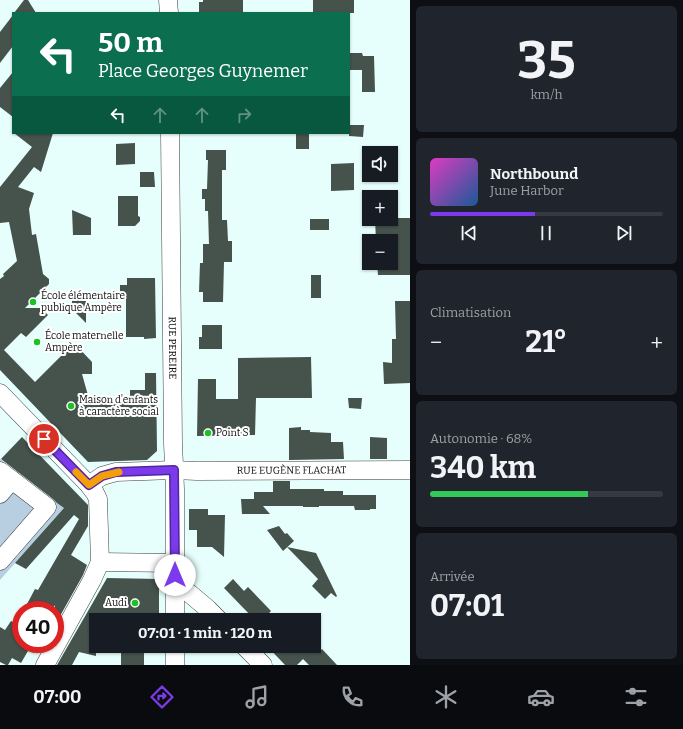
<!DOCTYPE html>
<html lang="fr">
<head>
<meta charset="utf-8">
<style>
	:root { --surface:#171b24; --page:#20242c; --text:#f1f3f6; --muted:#9ea1a6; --line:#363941; --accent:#7c3aed }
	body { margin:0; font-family:Bitter,serif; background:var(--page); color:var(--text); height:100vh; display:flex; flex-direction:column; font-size:15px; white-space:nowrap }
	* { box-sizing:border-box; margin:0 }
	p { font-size:13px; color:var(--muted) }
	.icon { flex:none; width:22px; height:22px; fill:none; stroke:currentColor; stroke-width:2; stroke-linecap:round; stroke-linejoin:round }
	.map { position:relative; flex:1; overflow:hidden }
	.drawer { display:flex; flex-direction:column; gap:6px; padding:6px; background:#0d0f14; width:273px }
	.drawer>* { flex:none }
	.banner { position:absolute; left:12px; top:12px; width:338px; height:122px; border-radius:0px; box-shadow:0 1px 3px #0004; background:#0b6e4f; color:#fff; overflow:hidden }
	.buttons { position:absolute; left:362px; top:146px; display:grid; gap:8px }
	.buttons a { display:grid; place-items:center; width:36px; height:36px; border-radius:0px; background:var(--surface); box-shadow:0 1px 3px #0004; font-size:20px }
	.speed { position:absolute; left:12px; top:601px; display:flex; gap:8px; font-size:20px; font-weight:700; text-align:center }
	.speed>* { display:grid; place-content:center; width:52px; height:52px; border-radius:50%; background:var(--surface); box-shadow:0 1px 3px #0004; line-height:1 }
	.speed .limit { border:6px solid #d22; background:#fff; color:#111 }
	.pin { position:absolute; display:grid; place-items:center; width:34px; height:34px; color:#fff; margin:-17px; border:2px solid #fff; border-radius:50%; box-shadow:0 1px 4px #0007 }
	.me { position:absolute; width:44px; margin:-22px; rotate:0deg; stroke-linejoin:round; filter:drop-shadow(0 0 3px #0008) }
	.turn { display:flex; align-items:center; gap:14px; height:84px; padding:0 20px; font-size:18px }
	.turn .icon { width:52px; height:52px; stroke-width:2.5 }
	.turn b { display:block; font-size:28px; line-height:34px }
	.lanes { display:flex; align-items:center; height:38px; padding:0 20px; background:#0003; justify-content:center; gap:20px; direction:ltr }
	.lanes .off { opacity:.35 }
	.big { font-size:30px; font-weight:700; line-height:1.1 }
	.drawer .card { flex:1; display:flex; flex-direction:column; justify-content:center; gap:6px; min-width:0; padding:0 14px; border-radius:6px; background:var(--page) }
	.drawer .dial { align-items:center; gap:0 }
	.dial b { font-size:52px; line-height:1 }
	.song { display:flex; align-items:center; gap:12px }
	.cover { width:48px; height:48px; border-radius:6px; background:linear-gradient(135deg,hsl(310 70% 55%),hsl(210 70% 35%)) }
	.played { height:4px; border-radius:2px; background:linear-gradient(90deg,var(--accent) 45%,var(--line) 45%) }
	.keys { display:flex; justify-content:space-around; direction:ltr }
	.heat { display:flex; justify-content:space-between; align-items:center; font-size:22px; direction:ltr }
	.charge { height:6px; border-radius:3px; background:linear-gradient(90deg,#34c759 68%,var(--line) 0) }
	.trip { position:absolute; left:89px; top:613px; width:232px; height:40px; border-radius:0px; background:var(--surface); box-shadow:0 1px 3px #0004; font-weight:700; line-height:40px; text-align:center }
	.dock { display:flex; height:64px; justify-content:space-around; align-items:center; background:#090b0e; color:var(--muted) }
	.dock .icon { width:28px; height:28px }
	.dock .current { color:var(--accent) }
	.dock b { font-size:18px; color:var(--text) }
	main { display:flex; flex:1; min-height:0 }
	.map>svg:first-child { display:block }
	.cemetery { fill:#b7cfe1 }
	.building { fill:#45534c }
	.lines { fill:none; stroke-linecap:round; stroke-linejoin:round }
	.minor-casing { stroke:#3d3d3d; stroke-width:19 }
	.minor { stroke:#fff; stroke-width:18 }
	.route-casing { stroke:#51269a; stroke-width:10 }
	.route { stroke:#7c3aed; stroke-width:7 }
	.slow { stroke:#f59e0b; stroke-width:7 }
	.poi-dot { fill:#18c322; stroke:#fff; stroke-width:1.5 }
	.labels { text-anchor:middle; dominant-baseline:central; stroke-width:4; stroke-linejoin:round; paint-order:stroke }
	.poi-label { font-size:10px; fill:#0a0a0a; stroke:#fff; text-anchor:start }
	.street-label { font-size:10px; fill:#0a0a0a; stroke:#fff }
</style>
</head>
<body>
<main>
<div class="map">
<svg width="410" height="665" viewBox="0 0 410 665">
	<rect width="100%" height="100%" fill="#e6fffd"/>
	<path class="cemetery" d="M0 459 64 508 0 580Z"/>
	<g class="building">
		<path d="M24 0H28L36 13H14Z"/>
		<path d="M203 0H243V13H199V2H203Z"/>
		<rect x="313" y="0" width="41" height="13"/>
		<path d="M13 15V46L0 63V32Z"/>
		<path d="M350 53H362L363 56H374L375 92H362V70H350Z"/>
		<path d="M13 72V117L0 107V88Z"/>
		<path d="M349 125H364L363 137 349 136Z"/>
		<path d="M14 133H53L41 172 34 167 18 187 34 193 29 209 32 235 36 234 43 274 49 279V284L25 308H41L48 315 26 337 21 333 4 350 35 382 74 343 92 362V374H82L89 399H124V396H130V390H145V373H156L157 451 147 460 88 462 0 370V279L4 276 3 274 17 261 9 222 0 223V187L32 147Z"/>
		<rect x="296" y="133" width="13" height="16"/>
		<path d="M135 143V164L116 165V144Z"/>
		<path d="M206 150H226V170H222V220H227L228 241H232V262H224L223 302H203V292H199L200 263H203V244H209L208 211H205V199H202V189H207L208 160H206Z"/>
		<path d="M354 163V190L331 191V164Z"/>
		<path d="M140 172H154L155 187H140Z"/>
		<path d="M118 196H138V216L140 217V221L135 226H118Z"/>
		<path d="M72 210 91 218V235H73Z"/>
		<path d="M394 218H410V275H378L377 263H394L391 241H376L375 219Z"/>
		<rect x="310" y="219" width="19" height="11"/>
		<rect x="311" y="275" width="10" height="23"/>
		<path d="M127 278H155L156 338 144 339V337H126V299H120V285H127Z"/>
		<path d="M72 294H86V323L72 309Z"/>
		<path d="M395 301H410V383L384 384 383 362 392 363V339H396Z"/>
		<path d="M202 325H222V349H199V337H202Z"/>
		<path d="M311 357 312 398H256L255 435 197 436 198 379H216V399H238V358Z"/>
		<path d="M348 398H362L361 409 349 408Z"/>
		<path d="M301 427V430H310V432L331 433V442H343L344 459 289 460V428Z"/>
		<path d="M22 437 88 505V526L71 555 87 565 83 575 55 625V605L52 610H26L29 605 27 604 35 589 38 590 79 519 74 515 26 569 15 563 64 508 57 503 53 499 1 459Z"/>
		<path d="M370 437 387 438V459H370Z"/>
		<path d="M273 481H290V489H324V491H343V495H376V509H370V510H355L354 506H319V507H303V506H263L270 514H242L241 499H254V492H273Z"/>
		<path d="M189 509H208V515H225L224 557 212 547H197V530H189Z"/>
		<path d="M279 526 285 534 287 533 294 541 283 551 267 530Z"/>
		<path d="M287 547 316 553 337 596 336 597 331 593 325 599 312 586 318 579Z"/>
		<path d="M107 578 159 579V620H96V656L79 652 72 665H57Z"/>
		<path d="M233 579 244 591 248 587 271 611 262 620H255L224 588Z"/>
		<path d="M11 621 21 627V644H32L21 663 12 658 8 665H6L0 662V627L5 630Z"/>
		<rect x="121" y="646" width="23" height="19"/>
		<path d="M267 646H315L320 651 322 649 337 665H309L303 659 297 665H285Z"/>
	</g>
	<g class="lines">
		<defs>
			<g id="minor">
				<path d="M168 0 169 13"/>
				<path id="s1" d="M170 133 173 443 175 489V620"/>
				<path d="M0 393 89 485 95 493 98 499 100 562 92 580 45 665"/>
				<path d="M0 471 47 507 0 561"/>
				<path id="s2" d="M89 485 102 476 116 472 174 470 197 471 410 470"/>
				<path d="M0 494 12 480"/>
				<path d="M100 562 175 563"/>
				<path d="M175 588 189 593 208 609 219 620"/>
				<path d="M175 646V665"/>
				<path d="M244 646 263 665"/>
			</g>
		</defs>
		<use href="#minor" class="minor-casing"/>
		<use href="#minor" class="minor"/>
	</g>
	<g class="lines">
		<defs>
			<path id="route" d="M44 439 89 485 102 476 116 472 174 470 175 575"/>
		</defs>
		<use href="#route" class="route-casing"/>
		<use href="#route" class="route"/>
		<path class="slow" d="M76 472 89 485 102 476 119 472"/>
	</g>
	<g class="poi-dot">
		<circle cx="33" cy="302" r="4"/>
		<circle cx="37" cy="342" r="4"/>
		<circle cx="71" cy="406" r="4"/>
		<circle cx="208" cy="433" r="4"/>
		<circle cx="135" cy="603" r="4"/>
	</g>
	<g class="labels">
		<g class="poi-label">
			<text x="41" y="296">École élémentaire<tspan x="41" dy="12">publique Ampère</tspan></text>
			<text x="45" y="336">École maternelle<tspan x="45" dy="12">Ampère</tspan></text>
			<text x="79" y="400">Maison d'enfants<tspan x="79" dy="12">à caractère social</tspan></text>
			<text x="216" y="433">Point S</text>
			<text x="127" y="603" text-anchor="end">Audi</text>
		</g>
		<g class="street-label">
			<text stroke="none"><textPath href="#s1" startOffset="215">RUE PEREIRE</textPath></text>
			<text stroke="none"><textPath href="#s2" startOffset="206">RUE EUGÈNE FLACHAT</textPath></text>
		</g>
	</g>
</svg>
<div class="buttons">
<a><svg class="icon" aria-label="sound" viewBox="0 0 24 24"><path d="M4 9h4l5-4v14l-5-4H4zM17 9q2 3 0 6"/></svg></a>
<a>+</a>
<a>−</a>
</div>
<div class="speed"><div class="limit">40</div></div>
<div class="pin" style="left:44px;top:439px;background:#d93025"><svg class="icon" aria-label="arrive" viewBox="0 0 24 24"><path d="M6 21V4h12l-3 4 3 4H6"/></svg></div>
<svg class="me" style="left:175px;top:575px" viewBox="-20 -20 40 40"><circle r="19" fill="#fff"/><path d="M0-13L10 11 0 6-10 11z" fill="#7c3aed"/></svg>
<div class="trip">07:01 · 1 min · 120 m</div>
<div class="banner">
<div class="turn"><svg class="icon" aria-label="left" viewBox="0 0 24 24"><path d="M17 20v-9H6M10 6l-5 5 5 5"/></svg><div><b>50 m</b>Place Georges Guynemer</div></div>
<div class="lanes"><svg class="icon" aria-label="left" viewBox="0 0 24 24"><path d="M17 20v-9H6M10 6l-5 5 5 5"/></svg><svg class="icon off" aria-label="ahead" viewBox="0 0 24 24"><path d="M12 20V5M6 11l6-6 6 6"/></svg><svg class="icon off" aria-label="ahead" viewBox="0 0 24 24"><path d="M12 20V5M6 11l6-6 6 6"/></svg><svg class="icon off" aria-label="right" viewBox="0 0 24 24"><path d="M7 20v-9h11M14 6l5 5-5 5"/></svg></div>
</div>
</div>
<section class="drawer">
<div class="card dial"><b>35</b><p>km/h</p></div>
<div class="card">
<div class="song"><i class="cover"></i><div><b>Northbound</b><p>June Harbor</p></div></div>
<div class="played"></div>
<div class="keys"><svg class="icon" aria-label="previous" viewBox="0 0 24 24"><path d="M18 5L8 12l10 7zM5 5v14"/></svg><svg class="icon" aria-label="pause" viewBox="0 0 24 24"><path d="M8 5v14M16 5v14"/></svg><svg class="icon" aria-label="next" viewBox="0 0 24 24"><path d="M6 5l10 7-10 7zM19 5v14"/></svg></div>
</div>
<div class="card"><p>Climatisation</p>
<div class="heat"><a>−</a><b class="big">21°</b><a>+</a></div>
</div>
<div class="card"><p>Autonomie · 68%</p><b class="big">340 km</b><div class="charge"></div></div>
<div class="card"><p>Arrivée</p><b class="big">07:01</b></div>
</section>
</main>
<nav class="dock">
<b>07:00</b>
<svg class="icon current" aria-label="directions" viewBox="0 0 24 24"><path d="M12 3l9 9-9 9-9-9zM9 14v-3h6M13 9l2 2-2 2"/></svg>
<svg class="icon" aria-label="music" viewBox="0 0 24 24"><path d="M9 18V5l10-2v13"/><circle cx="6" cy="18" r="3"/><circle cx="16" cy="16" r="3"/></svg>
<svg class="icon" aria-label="phone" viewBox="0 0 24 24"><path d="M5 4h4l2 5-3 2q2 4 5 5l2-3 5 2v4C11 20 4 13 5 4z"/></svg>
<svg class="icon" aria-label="climate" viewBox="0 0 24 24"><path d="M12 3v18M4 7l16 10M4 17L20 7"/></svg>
<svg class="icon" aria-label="car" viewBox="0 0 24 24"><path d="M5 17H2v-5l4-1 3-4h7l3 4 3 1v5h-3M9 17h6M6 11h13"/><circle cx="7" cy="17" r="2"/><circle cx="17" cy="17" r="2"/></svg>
<svg class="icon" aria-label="filters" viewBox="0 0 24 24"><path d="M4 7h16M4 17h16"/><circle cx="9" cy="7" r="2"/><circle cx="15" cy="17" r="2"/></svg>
</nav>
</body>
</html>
